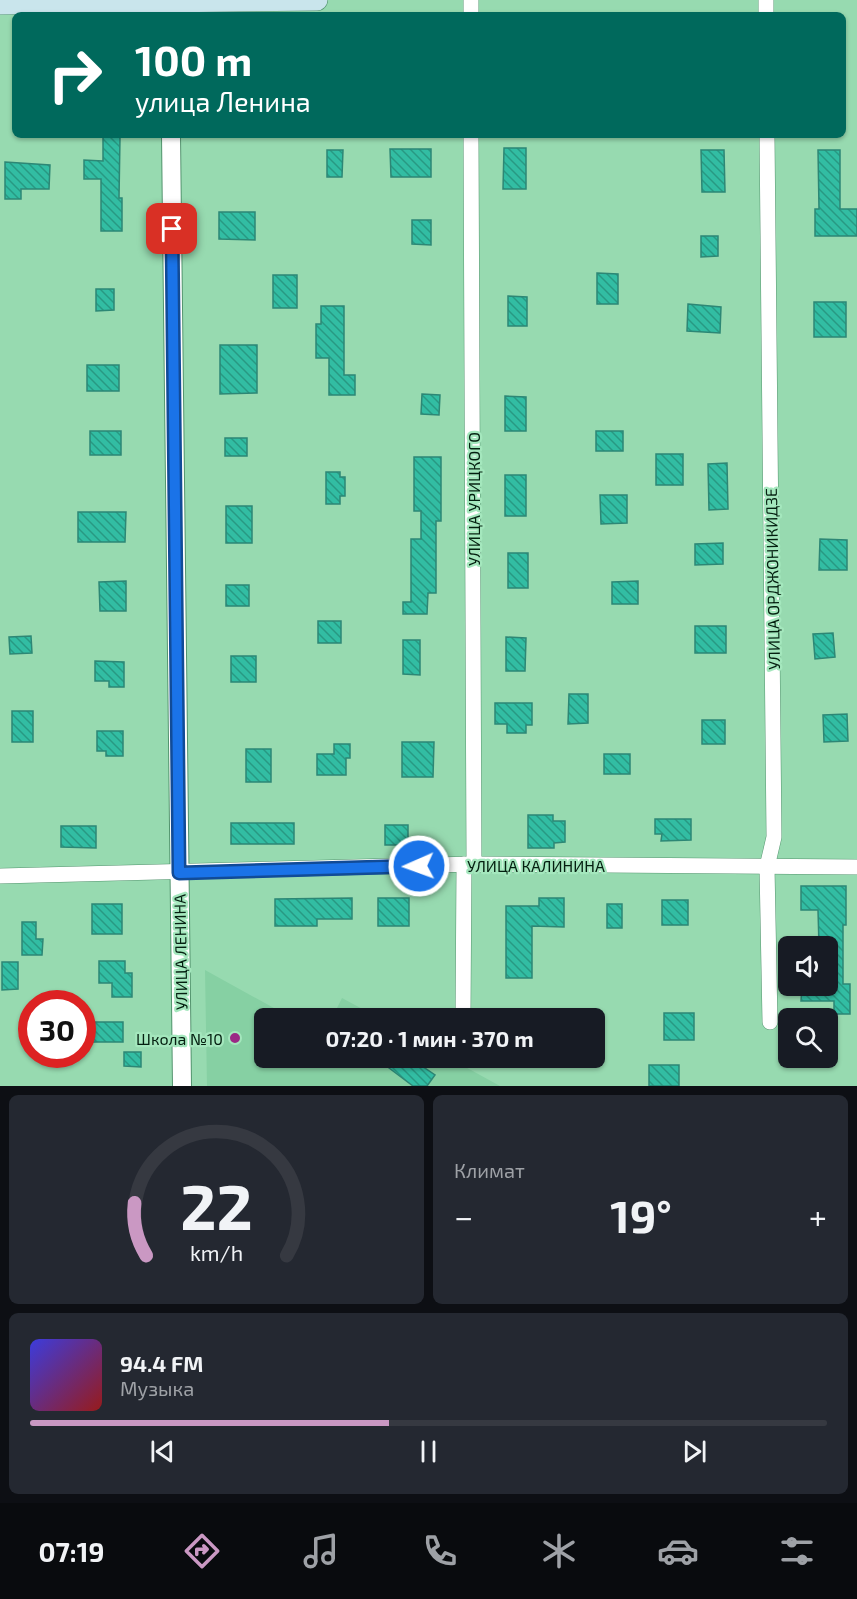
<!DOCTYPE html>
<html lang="ru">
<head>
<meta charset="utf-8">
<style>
	:root { --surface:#171b24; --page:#242831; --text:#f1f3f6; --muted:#9ea1a6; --line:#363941; --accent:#ca98c3 }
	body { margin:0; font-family:"Exo 2",sans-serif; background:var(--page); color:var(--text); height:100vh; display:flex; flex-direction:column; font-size:22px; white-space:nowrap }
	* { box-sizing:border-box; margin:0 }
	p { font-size:20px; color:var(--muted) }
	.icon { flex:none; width:33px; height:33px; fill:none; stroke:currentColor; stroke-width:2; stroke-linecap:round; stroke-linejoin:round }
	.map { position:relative; height:1086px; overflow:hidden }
	.side { display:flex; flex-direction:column; gap:9px; padding:9px; background:#0d0f14; flex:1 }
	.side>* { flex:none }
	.hud { position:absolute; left:12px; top:12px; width:834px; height:126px; border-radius:9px; box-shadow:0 2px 4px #0004; background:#00695c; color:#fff; overflow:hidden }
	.fabs { position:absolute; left:778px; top:936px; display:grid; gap:12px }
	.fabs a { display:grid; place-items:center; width:60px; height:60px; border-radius:9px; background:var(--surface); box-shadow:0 2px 4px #0004; font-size:30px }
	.speed { position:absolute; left:18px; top:990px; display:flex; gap:12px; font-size:30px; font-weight:700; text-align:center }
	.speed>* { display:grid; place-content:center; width:78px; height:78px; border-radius:50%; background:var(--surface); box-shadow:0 2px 4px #0004; line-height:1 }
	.speed .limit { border:9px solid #d22; background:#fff; color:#111 }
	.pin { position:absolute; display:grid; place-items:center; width:51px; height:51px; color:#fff; margin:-26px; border-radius:12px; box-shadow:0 3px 9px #0006 }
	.me { position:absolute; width:66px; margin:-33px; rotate:268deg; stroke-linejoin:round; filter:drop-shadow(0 0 4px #0008) }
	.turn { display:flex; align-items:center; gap:21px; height:126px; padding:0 24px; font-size:27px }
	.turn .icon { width:78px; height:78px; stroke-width:2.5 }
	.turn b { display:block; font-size:42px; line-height:51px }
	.big { font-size:45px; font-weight:700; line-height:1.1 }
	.side .tile { flex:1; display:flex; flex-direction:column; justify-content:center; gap:9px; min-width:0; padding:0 21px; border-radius:9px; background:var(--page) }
	.side .dial { align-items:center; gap:0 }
	.dial svg { height:156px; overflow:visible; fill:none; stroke:var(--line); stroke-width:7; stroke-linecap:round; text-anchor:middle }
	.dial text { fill:var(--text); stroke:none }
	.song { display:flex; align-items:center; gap:18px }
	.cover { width:72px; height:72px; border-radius:9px; background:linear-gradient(135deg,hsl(240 70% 55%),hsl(0 70% 35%)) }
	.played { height:6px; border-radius:3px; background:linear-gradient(90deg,var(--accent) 45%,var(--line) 45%) }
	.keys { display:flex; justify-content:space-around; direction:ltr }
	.heat { display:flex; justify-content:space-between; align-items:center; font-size:33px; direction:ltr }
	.side .tiles { flex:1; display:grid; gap:9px; grid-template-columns:1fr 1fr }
	.tile:last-child { grid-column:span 2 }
	.trip { position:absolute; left:254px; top:1008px; width:351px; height:60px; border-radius:9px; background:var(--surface); box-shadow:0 2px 4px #0004; font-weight:700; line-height:60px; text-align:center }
	.menu { display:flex; height:96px; justify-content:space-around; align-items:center; background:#090b0e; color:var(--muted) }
	.menu .icon { width:42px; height:42px }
	.menu .current { color:var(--accent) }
	.menu b { font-size:27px; color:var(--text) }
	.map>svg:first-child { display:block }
	.built { fill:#86d0a3 }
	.building { fill:url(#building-back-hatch); stroke:#2d8775; stroke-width:1.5 }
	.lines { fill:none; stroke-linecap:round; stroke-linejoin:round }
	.minor-casing { stroke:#53946e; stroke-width:16 }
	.tertiary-casing { stroke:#53946e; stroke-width:20 }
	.secondary-casing { stroke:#53946e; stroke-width:22 }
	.minor { stroke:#fff; stroke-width:15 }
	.tertiary { stroke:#fff; stroke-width:18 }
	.secondary { stroke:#c9e5ec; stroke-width:21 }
	.route-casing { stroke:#114b97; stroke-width:15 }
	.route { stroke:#1a73e8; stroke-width:10 }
	.poi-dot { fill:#9b2885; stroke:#a4e7bd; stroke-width:2 }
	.labels { text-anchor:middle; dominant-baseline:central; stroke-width:4.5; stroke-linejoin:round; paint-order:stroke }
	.street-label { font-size:16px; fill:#041f10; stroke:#a4e7bd }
	.poi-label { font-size:16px; fill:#041f10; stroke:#a4e7bd; text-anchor:end }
</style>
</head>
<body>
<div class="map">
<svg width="857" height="1086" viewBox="0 0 857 1086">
	<defs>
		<pattern id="building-back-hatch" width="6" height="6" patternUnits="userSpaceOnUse" patternTransform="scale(1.5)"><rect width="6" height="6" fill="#32bda3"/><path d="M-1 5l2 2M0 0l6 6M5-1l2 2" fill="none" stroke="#289983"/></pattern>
	</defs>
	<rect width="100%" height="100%" fill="#97dab0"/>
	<g class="built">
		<path d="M205 970 292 1018H264V1058H449L500 1086H207Z"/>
		<path d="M342 998 379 1018H332Z"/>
	</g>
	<g class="building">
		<path d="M103 137H120L119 198H122V231H101V179H84V160L103 161Z"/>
		<path d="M504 148H526V189H503Z"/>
		<path d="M390 149H431V177H391Z"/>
		<path d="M327 150H343L342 177H327Z"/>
		<path d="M701 150H724L725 192H702Z"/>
		<path d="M818 150H840V209H857V236H815V209H819Z"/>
		<path d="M5 162 50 165 49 189H21V199H5Z"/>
		<path d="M219 212H255V240L219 239Z"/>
		<path d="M412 220H431V245L412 244Z"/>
		<path d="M701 236H718V256L701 257Z"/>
		<path d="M597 273 618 274V304H597Z"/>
		<rect x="273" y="275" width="24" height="33"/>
		<path d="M96 289H114V310L96 311Z"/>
		<path d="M508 296 527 297V326H508Z"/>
		<rect x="814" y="302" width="32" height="35"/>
		<path d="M688 304 721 307 720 333 687 331Z"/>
		<path d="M321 306H344V375H355V395H329V358H316V324H321Z"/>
		<path d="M220 345H257V393L220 394Z"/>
		<rect x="87" y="365" width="32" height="26"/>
		<path d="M422 394 440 395 439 415 421 414Z"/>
		<path d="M505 396 526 397V431H505Z"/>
		<rect x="90" y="431" width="31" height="24"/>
		<rect x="596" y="431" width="27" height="20"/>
		<rect x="225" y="438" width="22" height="18"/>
		<rect x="656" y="454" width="27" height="31"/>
		<path d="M414 457H441V521H436V593H428L427 614H403V602H411V539H421V511H414Z"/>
		<path d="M727 463 728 509 709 510 708 464Z"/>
		<path d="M326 472H340V477H345V496H340V504H326Z"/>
		<rect x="505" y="475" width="21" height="41"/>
		<path d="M600 495H627V523L601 524Z"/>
		<rect x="226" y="506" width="26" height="37"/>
		<path d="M78 512H126L125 542H78Z"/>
		<path d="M820 539 847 540V570H819Z"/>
		<path d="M723 543V564L695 565V544Z"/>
		<rect x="508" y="553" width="20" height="35"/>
		<path d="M126 581V611H100L99 582Z"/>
		<path d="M638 581V604H612V582Z"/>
		<rect x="226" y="585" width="23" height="21"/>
		<rect x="318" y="621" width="23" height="22"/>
		<rect x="695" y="626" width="31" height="27"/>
		<path d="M833 633 835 657 815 659 813 634Z"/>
		<path d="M31 636 32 653 10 654 9 637Z"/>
		<path d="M506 637 526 638 525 671H506Z"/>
		<path d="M403 640H420V675L403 674Z"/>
		<rect x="231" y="656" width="25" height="26"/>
		<path d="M95 661 124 662V687H109V681H95Z"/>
		<path d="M569 694H588V723L568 724Z"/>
		<path d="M495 703H532V725H526V733H507V724H495Z"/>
		<rect x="12" y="711" width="21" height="31"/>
		<path d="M847 714 848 741 824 742 823 715Z"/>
		<rect x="702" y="720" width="23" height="24"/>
		<path d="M97 731H123V756H106V751H97Z"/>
		<path d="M402 742H434L433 777H402Z"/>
		<path d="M334 744H350V758H346V775H317V754H334Z"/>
		<rect x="246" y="749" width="25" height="33"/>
		<rect x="604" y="754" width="26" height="20"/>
		<path d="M528 815H553V821H565V842L554 843V848H528Z"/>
		<path d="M655 819H691V840L661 841 662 834H655Z"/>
		<rect x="231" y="823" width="63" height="21"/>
		<rect x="385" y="825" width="23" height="20"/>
		<path d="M61 826H96V848L61 847Z"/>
		<path d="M801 886H846V925H843V984H850V1014H834V1001H801L802 986H828V946H819L818 910H801Z"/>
		<path d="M352 898V919H317V926H275V899Z"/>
		<rect x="378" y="898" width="31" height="28"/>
		<path d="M539 898H564V927L532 926V978H506V906H539Z"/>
		<rect x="662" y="900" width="26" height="25"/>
		<rect x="92" y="904" width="30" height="30"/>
		<rect x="607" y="904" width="15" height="24"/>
		<path d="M22 922H36V939H43L42 955H22Z"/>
		<path d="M99 961H125V973H132V997H112V983H99Z"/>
		<path d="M2 962H18V989L2 990Z"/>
		<rect x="664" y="1013" width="30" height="27"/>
		<rect x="92" y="1022" width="31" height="20"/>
		<path d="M124 1052H141V1067L124 1066Z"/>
		<path d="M391 1058H410L435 1075 427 1086H413L385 1065Z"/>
		<rect x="649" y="1065" width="30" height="21"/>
	</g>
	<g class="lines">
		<defs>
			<g id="minor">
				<path d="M471 0V15"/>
				<path d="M766 15V0"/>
				<path d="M471 135 474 864"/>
				<path d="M767 135 774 837 767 867 770 1022"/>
				<path d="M0 876 474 864 857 867"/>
				<path d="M463 1018 464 864"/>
			</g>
			<path id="tertiary" d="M171 135 182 1086"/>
			<path id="secondary" d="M0 4 317 0"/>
		</defs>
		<use href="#minor" class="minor-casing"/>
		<use href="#tertiary" class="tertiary-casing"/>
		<use href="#secondary" class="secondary-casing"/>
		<use href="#minor" class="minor"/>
		<use href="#tertiary" class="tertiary"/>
		<use href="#secondary" class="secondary"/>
	</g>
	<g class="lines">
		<defs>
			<path id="route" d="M172 229 179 873 419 866"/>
		</defs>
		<use href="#route" class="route-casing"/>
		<use href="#route" class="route"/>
	</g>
	<circle class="poi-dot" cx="235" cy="1038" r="6"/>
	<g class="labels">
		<g class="street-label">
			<text transform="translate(473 499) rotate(-90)">УЛИЦА УРИЦКОГО</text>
			<text transform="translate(772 579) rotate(-91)">УЛИЦА ОРДЖОНИКИДЗЕ</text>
			<text x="536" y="865">УЛИЦА КАЛИНИНА</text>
			<text transform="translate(180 952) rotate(-91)">УЛИЦА ЛЕНИНА</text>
		</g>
		<g class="poi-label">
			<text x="223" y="1038">Школа №10</text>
		</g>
	</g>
</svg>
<div class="fabs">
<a><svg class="icon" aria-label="sound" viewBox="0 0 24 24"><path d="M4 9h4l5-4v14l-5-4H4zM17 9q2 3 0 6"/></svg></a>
<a><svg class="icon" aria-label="search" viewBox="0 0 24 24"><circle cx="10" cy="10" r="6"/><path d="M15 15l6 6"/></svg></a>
</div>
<div class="speed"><div class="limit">30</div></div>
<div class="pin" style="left:172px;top:229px;background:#d93025"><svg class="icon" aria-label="arrive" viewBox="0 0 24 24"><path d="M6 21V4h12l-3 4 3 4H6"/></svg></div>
<svg class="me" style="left:419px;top:866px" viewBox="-20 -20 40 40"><circle r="17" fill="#1a73e8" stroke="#fff" stroke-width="3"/><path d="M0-11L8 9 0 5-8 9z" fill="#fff"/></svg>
<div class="trip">07:20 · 1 мин · 370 m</div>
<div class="hud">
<div class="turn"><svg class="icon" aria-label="right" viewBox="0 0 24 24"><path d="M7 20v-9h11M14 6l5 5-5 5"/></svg><div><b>100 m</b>улица Ленина</div></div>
</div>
</div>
<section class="side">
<div class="tiles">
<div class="tile dial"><svg viewBox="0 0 100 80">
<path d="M14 69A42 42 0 1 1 86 69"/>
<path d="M14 69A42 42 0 0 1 8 42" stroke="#ca98c3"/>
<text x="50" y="56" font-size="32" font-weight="700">22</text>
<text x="50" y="72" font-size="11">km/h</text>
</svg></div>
<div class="tile"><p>Климат</p>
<div class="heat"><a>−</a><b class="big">19°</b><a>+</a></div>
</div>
<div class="tile">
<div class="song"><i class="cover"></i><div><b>94.4 FM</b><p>Музыка</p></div></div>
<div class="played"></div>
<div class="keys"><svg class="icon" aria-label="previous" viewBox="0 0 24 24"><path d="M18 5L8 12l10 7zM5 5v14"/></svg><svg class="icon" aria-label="pause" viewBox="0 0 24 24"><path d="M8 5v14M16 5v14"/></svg><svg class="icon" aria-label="next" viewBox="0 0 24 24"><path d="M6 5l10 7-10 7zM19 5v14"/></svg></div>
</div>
</div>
</section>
<nav class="menu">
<b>07:19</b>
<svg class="icon current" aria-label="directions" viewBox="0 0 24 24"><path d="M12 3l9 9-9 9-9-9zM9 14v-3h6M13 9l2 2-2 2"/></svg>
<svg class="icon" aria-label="music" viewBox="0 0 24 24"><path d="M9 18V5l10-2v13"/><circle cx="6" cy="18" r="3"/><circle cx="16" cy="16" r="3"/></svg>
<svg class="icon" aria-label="phone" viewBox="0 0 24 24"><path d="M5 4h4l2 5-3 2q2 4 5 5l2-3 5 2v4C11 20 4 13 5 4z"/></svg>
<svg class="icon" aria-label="climate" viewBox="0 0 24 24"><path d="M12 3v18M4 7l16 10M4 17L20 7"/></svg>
<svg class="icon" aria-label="car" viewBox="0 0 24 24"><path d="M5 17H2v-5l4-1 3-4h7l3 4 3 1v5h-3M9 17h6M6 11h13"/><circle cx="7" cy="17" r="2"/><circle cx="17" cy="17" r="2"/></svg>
<svg class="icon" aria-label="filters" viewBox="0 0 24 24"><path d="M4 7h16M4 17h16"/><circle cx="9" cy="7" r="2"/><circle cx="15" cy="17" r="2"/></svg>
</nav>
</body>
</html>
